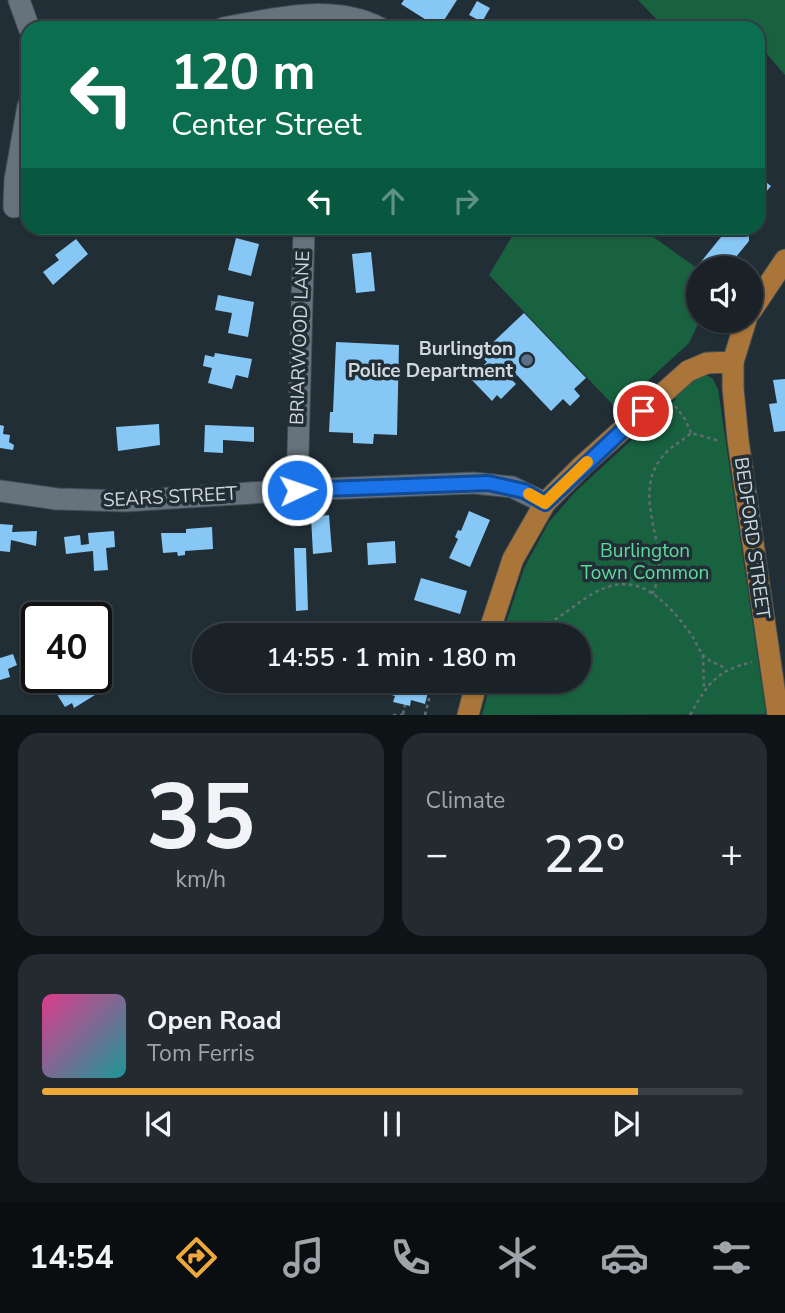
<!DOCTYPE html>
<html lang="en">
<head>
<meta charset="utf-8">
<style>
	:root { --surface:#1a2228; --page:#232a30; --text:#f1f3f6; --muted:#9fa4a8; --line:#383f45; --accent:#eda83b }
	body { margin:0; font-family:"Nunito Sans",sans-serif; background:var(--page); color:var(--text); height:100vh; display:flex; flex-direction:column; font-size:26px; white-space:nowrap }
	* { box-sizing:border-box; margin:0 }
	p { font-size:23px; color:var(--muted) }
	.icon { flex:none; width:38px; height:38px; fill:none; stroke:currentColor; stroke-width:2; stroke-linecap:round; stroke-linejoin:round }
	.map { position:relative; height:715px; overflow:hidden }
	.panel { display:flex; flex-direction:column; gap:18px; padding:18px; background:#0e1316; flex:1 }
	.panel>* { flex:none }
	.top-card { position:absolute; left:21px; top:21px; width:744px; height:214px; border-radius:21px; box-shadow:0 2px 5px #0004,0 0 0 2px var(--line); background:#0b6e4f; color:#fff; overflow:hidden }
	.controls { position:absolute; left:686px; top:256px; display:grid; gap:14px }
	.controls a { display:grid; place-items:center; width:77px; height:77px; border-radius:50%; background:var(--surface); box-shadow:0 2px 5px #0004,0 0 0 2px var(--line); font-size:35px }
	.speed { position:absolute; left:21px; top:602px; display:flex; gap:14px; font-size:35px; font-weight:700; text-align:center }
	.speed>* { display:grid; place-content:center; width:91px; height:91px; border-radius:50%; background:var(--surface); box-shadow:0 2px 5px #0004,0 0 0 2px var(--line); line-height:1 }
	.speed .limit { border:4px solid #111; border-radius:10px; background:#fff; color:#111 }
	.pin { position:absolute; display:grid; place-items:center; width:60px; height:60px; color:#fff; margin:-30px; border:4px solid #fff; border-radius:50%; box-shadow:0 2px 7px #0007 }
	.me { position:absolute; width:77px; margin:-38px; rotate:87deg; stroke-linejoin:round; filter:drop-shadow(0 0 5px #0008) }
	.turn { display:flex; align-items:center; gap:24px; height:147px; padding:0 35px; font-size:32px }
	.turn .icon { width:91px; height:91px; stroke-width:2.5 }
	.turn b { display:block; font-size:49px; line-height:60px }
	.lanes { display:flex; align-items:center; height:66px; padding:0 35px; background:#0003; justify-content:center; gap:35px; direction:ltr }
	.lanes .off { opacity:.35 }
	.big { font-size:52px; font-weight:600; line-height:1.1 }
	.panel .tile { flex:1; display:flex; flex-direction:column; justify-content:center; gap:10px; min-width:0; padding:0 24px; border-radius:21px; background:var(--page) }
	.panel .dial { align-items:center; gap:0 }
	.dial b { font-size:91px; line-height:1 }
	.song { display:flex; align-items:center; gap:21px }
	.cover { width:84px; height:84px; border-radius:10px; background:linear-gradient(135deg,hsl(330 70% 55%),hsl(180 70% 35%)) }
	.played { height:7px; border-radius:4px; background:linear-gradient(90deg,var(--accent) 85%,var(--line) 85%) }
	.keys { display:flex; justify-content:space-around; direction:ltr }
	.heat { display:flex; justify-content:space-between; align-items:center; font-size:38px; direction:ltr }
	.panel .tiles { flex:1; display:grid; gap:18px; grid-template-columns:1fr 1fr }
	.tile:last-child { grid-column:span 2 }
	.trip { position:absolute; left:192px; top:623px; width:399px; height:70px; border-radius:35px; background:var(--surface); box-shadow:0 2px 5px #0004,0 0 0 2px var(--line); font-weight:600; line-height:70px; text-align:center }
	.tabs { display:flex; height:112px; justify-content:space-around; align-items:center; background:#0a0e10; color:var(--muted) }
	.tabs .icon { width:49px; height:49px }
	.tabs .current { color:var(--accent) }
	.tabs b { font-size:32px; color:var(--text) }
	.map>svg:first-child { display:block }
	.green { fill:#196240 }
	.building { fill:#87c7f5 }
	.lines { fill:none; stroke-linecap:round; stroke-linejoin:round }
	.minor-casing { stroke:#424c54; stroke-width:23 }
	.major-casing { stroke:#424c54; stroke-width:23 }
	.path { stroke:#626c73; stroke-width:2.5; stroke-dasharray:3.5 3.5; stroke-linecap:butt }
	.minor { stroke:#66737d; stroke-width:21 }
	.major { stroke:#a97539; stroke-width:21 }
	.route-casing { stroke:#114b97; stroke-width:18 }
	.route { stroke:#1a73e8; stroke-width:12 }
	.slow { stroke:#f59e0b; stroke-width:12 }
	.service-dot { fill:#5c6f8a; stroke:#222e36; stroke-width:2.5 }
	.labels { text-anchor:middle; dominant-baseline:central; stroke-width:7; stroke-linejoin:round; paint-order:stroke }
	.street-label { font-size:19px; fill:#d1d8de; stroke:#222e36 }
	.poi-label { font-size:19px; font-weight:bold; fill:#d1d8de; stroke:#222e36; text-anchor:end }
	.park-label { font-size:19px; fill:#5ddb9c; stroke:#222e36 }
</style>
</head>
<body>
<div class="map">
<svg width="785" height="715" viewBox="0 0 785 715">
	<rect width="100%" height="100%" fill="#222e36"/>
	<g class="green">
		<path d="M638 0H785V75L767 54 758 59V28H665Z"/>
		<path d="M517 228H641L698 269 700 320 689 343 617 409 489 275Z"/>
		<path d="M705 374 713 379 718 389 766 714 482 715 491 681H579V635H502L524 568 549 522 575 492 676 399 673 395 690 380Z"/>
	</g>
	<g class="building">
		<path d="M404 0H457L439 28 401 4Z"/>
		<path d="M477 1 490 8 482 22 469 15Z"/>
		<path d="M758 176 771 186 758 202Z"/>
		<path d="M728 228H738L749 236V241L727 268 716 260 710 268H706L700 263 721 237 718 235 721 230 724 233Z"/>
		<path d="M236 238 259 244 251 276 228 270Z"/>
		<path d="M76 239 88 254 53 285 43 272 59 260 55 255Z"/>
		<path d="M371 252 375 291 356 293 352 254Z"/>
		<path d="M218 295 254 302 248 337 228 333 232 313 215 310Z"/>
		<path d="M524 313 586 378 574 389 580 396 570 406 563 399 551 411 517 375 512 380 516 384 501 399 497 395 492 401 470 378 487 362 483 358 491 350 488 347Z"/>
		<path d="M336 342 399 345 397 435 374 434 373 444 353 443V433L329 432 330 412H333Z"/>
		<path d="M215 353 252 359 248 378 236 375 232 389 208 383 212 368 203 366 205 355 214 357Z"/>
		<path d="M785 379V431L774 432 769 404 777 403 773 380Z"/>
		<path d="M159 424 160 445 118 451 116 427Z"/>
		<path d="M0 425 4 426 3 434 10 435 9 442 14 445 13 450 0 448Z"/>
		<path d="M205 425 254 427V442L223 440V453L204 452Z"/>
		<path d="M469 511 490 520 470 567 449 558 458 539 455 537 458 530 461 531Z"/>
		<path d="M329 515 332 552 313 554 311 517Z"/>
		<path d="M0 524 13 525 12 532 37 531 36 546 11 540 10 552 0 551Z"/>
		<path d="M212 527 213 549 185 551V555L178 556 177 552 163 553 161 533H186V529Z"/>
		<path d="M114 531 115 547 106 548 108 570 94 571 93 551 66 554 64 537 80 535 81 545 89 544 88 533Z"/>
		<path d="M395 541 396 563 368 565 367 543Z"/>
		<path d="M294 548H306L308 610 296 611Z"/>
		<path d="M421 578 467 591 460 614 414 600Z"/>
		<path d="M13 654 17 665 8 669 10 677 0 680V658Z"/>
		<path d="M64 677H84L95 695 74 708 72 703 65 707 51 685Z"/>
		<path d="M391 681H438L437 686 430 684 425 704 411 700 410 706 393 702 395 696 388 694Z"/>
	</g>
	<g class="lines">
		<defs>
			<g id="minor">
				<path d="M19 0 29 28"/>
				<path d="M223 28C273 19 332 3 380 28"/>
				<path d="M14 207 15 180 28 106"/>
				<path d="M297 490 304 228"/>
				<path d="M0 491 57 499 126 501 297 490 474 483 512 487 545 503"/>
			</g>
			<g id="major">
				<path d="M751 311 785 260"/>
				<path d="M733 362V388L738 440 778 715"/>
				<path d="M488 635 513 559 545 503 583 465 688 371 707 363 733 362 746 320"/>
				<path d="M468 715 477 681"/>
			</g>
		</defs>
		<use href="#minor" class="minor-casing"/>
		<use href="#major" class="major-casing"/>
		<g class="path">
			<path d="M675 406 685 419 691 433"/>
			<path d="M652 594C676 552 628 500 662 457 670 447 681 442 691 433L720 441"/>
			<path d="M508 630C562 640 585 573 637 586 658 592 680 618 692 636 696 642 699 650 703 655 708 661 719 665 726 668"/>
			<path d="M703 655 704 690"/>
			<path d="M451 681 457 682"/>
			<path d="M403 714 405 705"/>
			<path d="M393 715H406"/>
			<path d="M425 715 432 687 439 689 441 681"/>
			<path d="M690 715C708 683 716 671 752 662"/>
		</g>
		<use href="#minor" class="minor"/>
		<use href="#major" class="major"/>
	</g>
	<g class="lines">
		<defs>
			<path id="route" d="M297 490 488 483 524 491 545 503 643 411"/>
		</defs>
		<use href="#route" class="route-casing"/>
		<use href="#route" class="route"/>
		<path class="slow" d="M529 494 545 503 587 462"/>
	</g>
	<circle class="service-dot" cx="527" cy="360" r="7"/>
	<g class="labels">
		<g class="street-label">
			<text transform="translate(300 338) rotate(-88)">BRIARWOOD LANE</text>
			<text transform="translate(170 497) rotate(-3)">SEARS STREET</text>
			<text transform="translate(752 538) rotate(82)">BEDFORD STREET</text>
		</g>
		<g class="poi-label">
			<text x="513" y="349">Burlington<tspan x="513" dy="22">Police Department</tspan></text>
		</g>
		<g class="park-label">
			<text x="645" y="551">Burlington<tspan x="645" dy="22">Town Common</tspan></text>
		</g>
	</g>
</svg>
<div class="controls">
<a><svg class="icon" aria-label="sound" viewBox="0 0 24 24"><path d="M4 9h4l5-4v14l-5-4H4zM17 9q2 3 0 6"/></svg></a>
</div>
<div class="speed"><div class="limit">40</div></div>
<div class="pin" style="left:643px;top:411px;background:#d93025"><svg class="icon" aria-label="arrive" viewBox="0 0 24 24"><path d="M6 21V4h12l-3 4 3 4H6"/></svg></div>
<svg class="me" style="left:297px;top:490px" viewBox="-20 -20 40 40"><circle r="17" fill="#1a73e8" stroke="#fff" stroke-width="3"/><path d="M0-11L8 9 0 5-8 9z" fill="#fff"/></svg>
<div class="trip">14:55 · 1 min · 180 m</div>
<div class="top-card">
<div class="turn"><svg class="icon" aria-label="left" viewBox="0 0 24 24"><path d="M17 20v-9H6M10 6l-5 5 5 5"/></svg><div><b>120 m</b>Center Street</div></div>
<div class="lanes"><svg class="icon" aria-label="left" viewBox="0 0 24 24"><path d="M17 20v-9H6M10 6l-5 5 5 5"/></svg><svg class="icon off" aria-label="ahead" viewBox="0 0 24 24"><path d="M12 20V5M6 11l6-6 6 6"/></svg><svg class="icon off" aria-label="right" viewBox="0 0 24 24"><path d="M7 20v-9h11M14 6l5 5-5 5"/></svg></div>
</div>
</div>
<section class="panel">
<div class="tiles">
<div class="tile dial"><b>35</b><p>km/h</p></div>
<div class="tile"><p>Climate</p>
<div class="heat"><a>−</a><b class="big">22°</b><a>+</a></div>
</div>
<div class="tile">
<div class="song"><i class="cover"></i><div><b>Open Road</b><p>Tom Ferris</p></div></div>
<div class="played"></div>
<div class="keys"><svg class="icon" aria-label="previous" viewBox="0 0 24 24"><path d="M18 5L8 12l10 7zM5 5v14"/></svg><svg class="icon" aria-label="pause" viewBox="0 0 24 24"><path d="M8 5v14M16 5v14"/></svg><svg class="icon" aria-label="next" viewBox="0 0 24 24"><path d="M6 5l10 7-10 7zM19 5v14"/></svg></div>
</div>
</div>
</section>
<nav class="tabs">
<b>14:54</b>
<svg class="icon current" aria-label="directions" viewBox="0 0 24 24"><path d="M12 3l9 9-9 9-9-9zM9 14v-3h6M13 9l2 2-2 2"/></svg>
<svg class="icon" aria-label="music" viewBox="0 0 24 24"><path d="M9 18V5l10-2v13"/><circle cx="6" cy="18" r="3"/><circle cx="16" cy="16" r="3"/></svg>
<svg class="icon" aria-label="phone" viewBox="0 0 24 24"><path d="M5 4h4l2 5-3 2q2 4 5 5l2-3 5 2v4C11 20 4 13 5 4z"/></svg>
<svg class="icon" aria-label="climate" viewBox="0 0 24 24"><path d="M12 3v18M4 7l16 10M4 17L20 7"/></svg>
<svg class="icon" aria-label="car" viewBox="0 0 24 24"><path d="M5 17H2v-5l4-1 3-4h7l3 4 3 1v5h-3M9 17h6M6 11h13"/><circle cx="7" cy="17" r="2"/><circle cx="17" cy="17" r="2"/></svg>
<svg class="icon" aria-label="filters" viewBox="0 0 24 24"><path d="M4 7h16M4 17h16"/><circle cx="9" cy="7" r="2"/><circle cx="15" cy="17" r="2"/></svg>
</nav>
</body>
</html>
